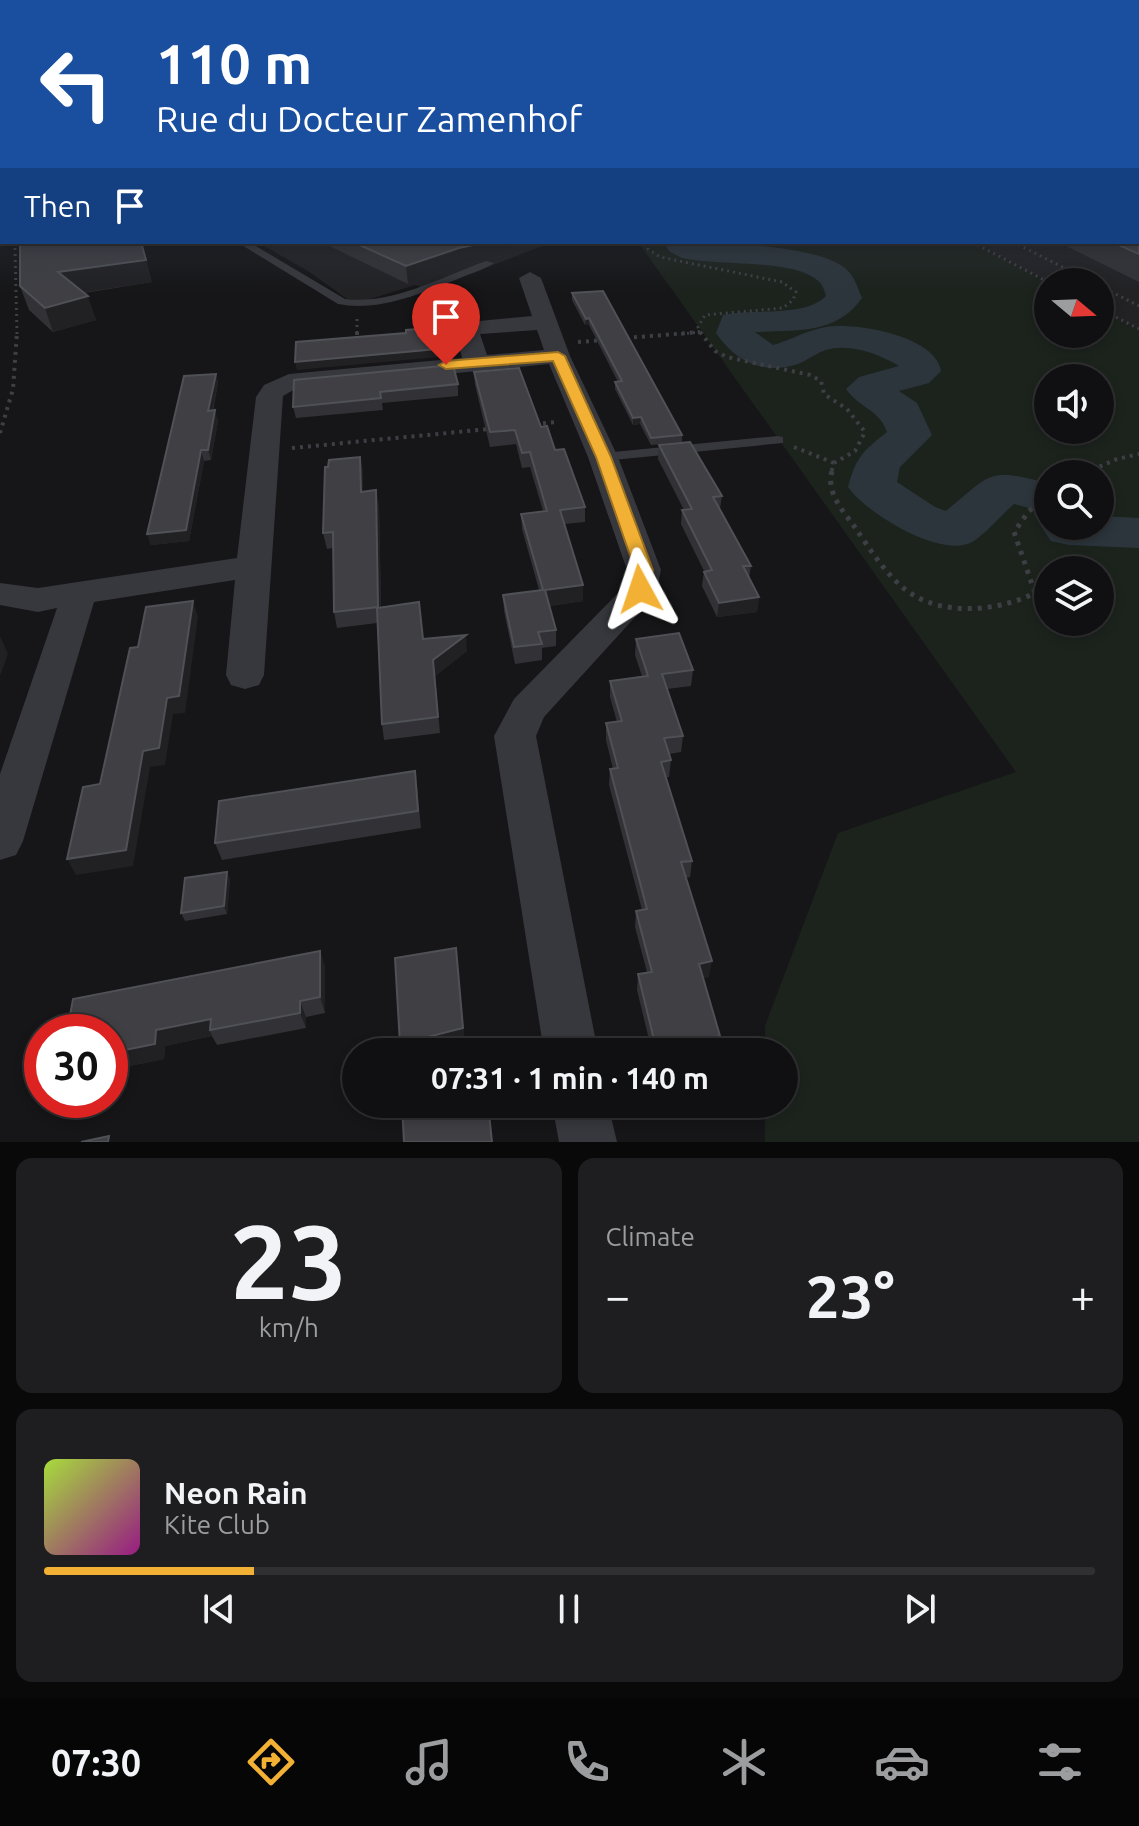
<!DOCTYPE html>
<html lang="en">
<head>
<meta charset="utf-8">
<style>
	:root { --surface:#101012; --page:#1e1e20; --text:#f1f3f6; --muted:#9c9d9f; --line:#303032; --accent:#f2b134 }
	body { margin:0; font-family:Ubuntu,sans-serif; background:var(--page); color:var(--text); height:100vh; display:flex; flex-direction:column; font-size:30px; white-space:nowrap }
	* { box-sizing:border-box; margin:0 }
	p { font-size:26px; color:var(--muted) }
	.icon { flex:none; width:44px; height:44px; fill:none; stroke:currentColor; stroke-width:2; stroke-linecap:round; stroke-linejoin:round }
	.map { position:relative; height:1142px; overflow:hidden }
	.drawer { display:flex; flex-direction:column; gap:16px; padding:16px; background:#09090a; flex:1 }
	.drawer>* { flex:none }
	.hud { position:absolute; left:0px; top:0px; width:1140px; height:244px; box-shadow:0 4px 12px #0003,0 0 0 2px var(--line); background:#1a4fa0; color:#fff; overflow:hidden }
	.needle { width:52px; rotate:109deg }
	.tools { position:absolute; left:1034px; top:268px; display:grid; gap:16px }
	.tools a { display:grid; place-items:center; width:80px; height:80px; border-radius:50%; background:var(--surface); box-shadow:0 4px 12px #0003,0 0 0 2px var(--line); font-size:40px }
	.speed { position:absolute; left:24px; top:1014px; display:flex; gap:16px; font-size:40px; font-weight:700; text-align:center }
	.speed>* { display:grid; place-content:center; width:104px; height:104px; border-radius:50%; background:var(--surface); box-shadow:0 4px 12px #0003,0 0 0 2px var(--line); line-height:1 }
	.speed .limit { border:12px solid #d22; background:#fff; color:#111 }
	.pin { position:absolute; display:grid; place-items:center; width:68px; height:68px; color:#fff; margin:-82px -34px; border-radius:50% 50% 50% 0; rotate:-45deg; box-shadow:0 0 8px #0007 }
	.pin .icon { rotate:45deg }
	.me { position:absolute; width:88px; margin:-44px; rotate:355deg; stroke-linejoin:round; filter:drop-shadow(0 0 6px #0008) }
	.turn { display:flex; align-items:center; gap:28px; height:168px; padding:0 24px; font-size:36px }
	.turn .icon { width:104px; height:104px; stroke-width:2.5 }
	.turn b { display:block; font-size:56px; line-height:68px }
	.then { display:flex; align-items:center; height:76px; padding:0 24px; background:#0003; gap:16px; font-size:30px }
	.big { font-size:60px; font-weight:700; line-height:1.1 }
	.drawer .card { flex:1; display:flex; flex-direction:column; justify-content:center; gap:12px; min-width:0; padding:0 28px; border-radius:16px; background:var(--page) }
	.drawer .dial { align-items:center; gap:0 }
	.dial b { font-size:104px; line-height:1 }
	.song { display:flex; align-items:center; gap:24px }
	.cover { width:96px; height:96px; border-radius:12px; background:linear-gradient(135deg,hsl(80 70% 55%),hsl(310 70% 35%)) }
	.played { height:8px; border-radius:4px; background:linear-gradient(90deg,var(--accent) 20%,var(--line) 20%) }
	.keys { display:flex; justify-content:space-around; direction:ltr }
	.heat { display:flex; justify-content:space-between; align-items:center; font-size:44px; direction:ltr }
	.drawer .tiles { flex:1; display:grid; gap:16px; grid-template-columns:1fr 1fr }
	.card:last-child { grid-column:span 2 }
	.trip { position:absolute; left:342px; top:1038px; width:456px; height:80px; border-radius:40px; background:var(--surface); box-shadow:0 4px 12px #0003,0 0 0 2px var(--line); font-weight:700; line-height:80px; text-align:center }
	.menu { display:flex; height:128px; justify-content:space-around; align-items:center; background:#060607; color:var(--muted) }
	.menu .icon { width:56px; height:56px }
	.menu .selected { color:var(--accent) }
	.menu b { font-size:36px; color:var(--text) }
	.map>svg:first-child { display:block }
	.built { fill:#222225 }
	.green { fill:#1c231d; fill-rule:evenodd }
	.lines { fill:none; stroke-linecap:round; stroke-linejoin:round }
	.river { fill:#2c353c; fill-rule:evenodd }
	.path-far2 { stroke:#3d3f44; stroke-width:3; stroke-dasharray:2 4; stroke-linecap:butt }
	.path-far1 { stroke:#3d3f44; stroke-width:4; stroke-dasharray:3 5; stroke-linecap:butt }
	.path { stroke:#3d3f44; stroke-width:5; stroke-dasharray:4 6; stroke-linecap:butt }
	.lane { fill:#37383d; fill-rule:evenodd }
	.street { fill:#37383d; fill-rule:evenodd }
	.secondary { fill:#45474d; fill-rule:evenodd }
	.wall { fill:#323236 }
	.shaded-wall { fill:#212124 }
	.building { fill:#3f3f44; stroke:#4f5156; stroke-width:2 }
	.route { fill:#f2b134; stroke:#9d7322; stroke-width:2 }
</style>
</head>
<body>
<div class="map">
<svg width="1139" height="1142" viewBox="0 0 1139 1142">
	<rect width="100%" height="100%" fill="#161618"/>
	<g class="built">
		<path d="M1139 140V330L1100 309V282H1049L974 242H1138Z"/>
		<path d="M257 242H553L428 290 415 285 361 302 347 299 308 271Z"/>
	</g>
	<path class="green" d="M638 242H974L1049 282 1048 334H1100V309L1139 330V1142H765V1104H784V1052H765V1026L838 833 1016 772ZM1048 378H1100V430H1048ZM1048 474H1100V526H1048ZM1048 570H1100V622H1048Z"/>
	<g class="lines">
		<g class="river">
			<path d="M667 242C706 242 822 243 848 271 855 278 858 289 862 298 836 335 795 330 755 332L773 345C791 340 807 330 826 327 856 322 936 336 941 371L929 383 899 391 917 403 932 435 900 467 897 482 935 507 946 511C993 472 987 468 1048 483V505L1033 509 1014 504C1001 515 987 533 972 542 941 559 866 513 848 487 856 457 863 451 887 432 879 409 859 408 846 389L859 377 899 366C879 354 850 343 826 350 816 353 808 360 798 364 763 375 736 362 716 333L723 315C753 308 804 318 826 296 824 290 823 284 817 280 793 259 715 266 682 258L670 252 665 245Z"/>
			<path d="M1048 515V526H1100V516L1139 518V548L1069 545 1051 541 1041 526Z"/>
		</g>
		<g class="path-far2">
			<path d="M649 242 648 249 660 257 782 282 796 292 793 300 783 308 705 315 698 327 701 334"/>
			<path d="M972 242 1048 282"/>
			<path d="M1013 242 1092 282"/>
			<path d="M15 248 17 334"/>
			<path d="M1100 286 1139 306"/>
			<path d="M1100 309 1139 329"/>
			<path d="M357 319V334"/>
			<path d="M681 334 700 332"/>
		</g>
		<g class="path-far1">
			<path d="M357 332V341"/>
			<path d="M700 332 715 351 727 357 810 375 821 381 824 394 847 409 865 432 855 451 834 463 831 473"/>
			<path d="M626 338 700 332"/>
			<path d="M578 342 604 340"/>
			<path d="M535 424 557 422"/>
			<path d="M0 433 13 389 17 332"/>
			<path d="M794 447 834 463"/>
			<path d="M292 448 489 429"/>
			<path d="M1085 473 1117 459 1139 454"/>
		</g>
		<g class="path">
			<path d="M832 471C826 492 842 510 854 526 870 549 890 582 915 596 950 616 1001 610 1035 593L1014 532 1029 511 1048 497"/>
			<path d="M1083 474 1089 471"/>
		</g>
		<g class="lane">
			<rect x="0" y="211" width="2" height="6"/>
			<path d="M2 236 3 242 0 243V237Z"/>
			<path d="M237 242H249L345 299C393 305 441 277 486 261L494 263C484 270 471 273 460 278 422 293 380 312 338 304Z"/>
			<path d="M778 436 783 437V443L603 461 596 457 603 453Z"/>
		</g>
		<g class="street">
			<path d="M0 134 2 135 0 175Z"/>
			<path d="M530 272 541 278 570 356 618 457 661 570 657 589 647 604 544 717 536 736 598 1052H544L494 736 514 699 623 588 627 570 588 457 549 364 295 389 283 396 264 675 259 685 245 689 231 685 226 675 235 580 94 602 23 841 16 855 0 860V774L57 608 38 612 0 605V583L38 588 237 558 256 397 264 385 289 374 462 358 455 328 459 323 532 316 519 278ZM537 330 544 350 487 355 480 334Z"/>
			<path d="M552 1104H608L617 1142H559Z"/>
		</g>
		<rect class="secondary" x="1138" y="138" width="1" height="12"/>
	</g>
	<g class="wall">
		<path d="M1139 218V282L1058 242H1138Z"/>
		<path d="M321 242H506V255L461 265 408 284Z"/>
		<path d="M152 282 84 293 96 320 53 332 29 310 20 286Z"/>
		<path d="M572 293 682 435V442L651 445 640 424 633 425 615 389V382H618L589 325H585L572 300Z"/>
		<path d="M474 372 541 427 555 450 585 507V522L564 524 583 601 549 606 556 630V646L542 648V660L515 664 504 611 503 595 539 590 522 529 521 514 543 511 530 467 522 468 516 444 490 447 475 385Z"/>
		<path d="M216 374 218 383 213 411 218 421 211 460 204 461 189 541 151 545 147 534Z"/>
		<path d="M294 380 458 384V396L382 403 383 410 296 418 293 407Z"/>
		<path d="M659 445 722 496 720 509 751 566 749 578 759 597 757 612 717 617 702 586 704 571 681 524 682 510H684L658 459Z"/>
		<path d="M360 457 363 472V491L379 505 381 607 423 639 467 651 435 676 440 733 384 740 382 724 377 623 337 628 334 612 333 548 327 549 323 533 328 467Z"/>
		<path d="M636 639 693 670 691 686 667 689 683 736 681 752 669 754 671 760 669 777H666L692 861 690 877 685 878 709 977 703 978 720 1036 717 1051 652 1052 637 990 638 974 647 972 635 927 636 911 642 910 609 785 610 769H613L606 740V723L617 722 610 697V681L642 676 635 655Z"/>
		<path d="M417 787 421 828 222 860 215 843Z"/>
		<path d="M227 872 230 880 227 914 185 921 181 913Z"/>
		<path d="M320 951 325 967V1013L306 1017V1028L217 1045 212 1036 165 1046 164 1059 110 1070V1032Z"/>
	</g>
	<g class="shaded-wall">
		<path d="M142 242 152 282 66 295 58 272Z"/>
		<path d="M487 242H506V255L461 265 408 284 406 266 459 248Z"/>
		<path d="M88 296 96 320 53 332 45 308Z"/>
		<path d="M589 318V325H585L586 319Z"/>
		<path d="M448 348 449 356 297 370 295 362Z"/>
		<path d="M216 374 218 383 210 421 208 411Z"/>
		<path d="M215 410 218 421 211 460 208 450Z"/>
		<path d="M641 417 640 424 633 425V418Z"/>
		<path d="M201 450 204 461 189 541 151 545 147 534Z"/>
		<path d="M360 457 363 472V507L361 492Z"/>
		<path d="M376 490 379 505 381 623 378 607Z"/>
		<path d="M583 585V601L546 606 545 590Z"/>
		<path d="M759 597 757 612 717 617 719 603Z"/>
		<path d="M193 601 198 617 185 713 173 714 165 765 150 767 133 866 76 875 67 859 143 751 167 698Z"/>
		<path d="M466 635 467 651 435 676 440 733 433 660Z"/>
		<path d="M0 636 8 654 0 676Z"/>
		<path d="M227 872 230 880 227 914 224 906Z"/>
		<path d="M456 948 465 1043 431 1052H402L400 1044Z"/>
		<path d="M320 951 325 967V1013L320 997Z"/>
		<path d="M712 961 709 977 696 979 699 964Z"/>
		<path d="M300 1001 306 1017V1028L300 1013Z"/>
		<path d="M211 1019 210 1030 212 1036 165 1046 164 1059 110 1070V1053L156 1030Z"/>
	</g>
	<g class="building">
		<path d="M1138 217 1139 218V254L1112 242H1138Z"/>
		<path d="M20 242H141L146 260 58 272 88 296 45 308 20 286Z"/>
		<path d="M353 242H487L459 248 406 266Z"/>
		<path d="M603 291 682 435 651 438 641 417 633 418 615 382 622 381 589 318 586 319 572 293Z"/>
		<path d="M444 327 448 348 295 362 296 342 406 333V330Z"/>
		<path d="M453 365 458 384 380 392 381 398 293 407 294 380Z"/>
		<path d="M519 368 541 427 547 426 555 450 564 449 585 507 560 510 583 585 545 590 556 630 538 632 542 644 514 647 503 595 543 590 521 514 547 511 530 452 522 453 515 430 490 432 474 372Z"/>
		<path d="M216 374 208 411 215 410 208 450H201L186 530 147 534 184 376Z"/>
		<path d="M690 442 722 496 713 497 751 566H743L759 597 719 603 704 572 712 570 682 510 692 509 659 445Z"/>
		<path d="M360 457 361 492 376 490 378 607 334 612 333 532 323 533 325 467H328L329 460Z"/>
		<path d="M193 601 179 696 167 698 159 748 143 751 126 850 67 859 83 787 100 784 130 648 138 647 146 607Z"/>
		<path d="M419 602 423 639 466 635 433 660 438 717 382 724 377 608Z"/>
		<path d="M679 633 693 670 662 674 683 736 664 738 671 760 661 762 692 861 681 862 712 961 699 964 720 1036 656 1048 638 974 652 972 636 911 647 909 610 769 618 768 606 723 622 721 610 681 648 676 636 639Z"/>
		<path d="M415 771 418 811 215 843 219 801Z"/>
		<path d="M227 872 224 906 181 913 185 878Z"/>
		<path d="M456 948 463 1028 400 1044 395 958Z"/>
		<path d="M320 951V997L300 1001V1013L210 1030 211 1019 156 1030 155 1044 110 1053V1032H67L73 999Z"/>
		<path d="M402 1104H488L492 1142H404Z"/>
		<path d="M109 1136 108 1142H81Z"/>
	</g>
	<linearGradient id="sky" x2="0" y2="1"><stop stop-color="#0c0c0d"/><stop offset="0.45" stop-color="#363c48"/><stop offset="1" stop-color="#363c48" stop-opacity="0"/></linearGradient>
	<rect width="1139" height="292" fill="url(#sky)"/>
	<path class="route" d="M558 352 565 356 611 457 653 570 647 593H634L631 589 635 570 596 457 553 361 446 369 439 365 446 361Z"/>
</svg>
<div class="tools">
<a><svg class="needle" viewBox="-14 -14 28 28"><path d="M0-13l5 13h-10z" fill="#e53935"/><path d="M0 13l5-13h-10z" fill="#9c9d9f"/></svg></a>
<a><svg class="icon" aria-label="sound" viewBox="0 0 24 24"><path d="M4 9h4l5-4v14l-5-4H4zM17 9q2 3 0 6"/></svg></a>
<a><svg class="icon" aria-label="search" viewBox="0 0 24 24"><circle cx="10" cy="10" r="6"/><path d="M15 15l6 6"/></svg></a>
<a><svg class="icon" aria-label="layers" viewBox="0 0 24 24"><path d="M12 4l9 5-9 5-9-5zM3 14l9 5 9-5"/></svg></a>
</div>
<div class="speed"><div class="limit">30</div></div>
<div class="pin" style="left:446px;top:365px;background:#d93025"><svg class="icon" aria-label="arrive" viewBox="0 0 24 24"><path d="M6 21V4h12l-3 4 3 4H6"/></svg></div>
<svg class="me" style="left:640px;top:589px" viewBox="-20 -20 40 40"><path d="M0-17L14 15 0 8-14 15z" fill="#f2b134" stroke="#fff" stroke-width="4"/></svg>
<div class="trip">07:31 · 1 min · 140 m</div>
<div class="hud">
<div class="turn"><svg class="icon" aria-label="left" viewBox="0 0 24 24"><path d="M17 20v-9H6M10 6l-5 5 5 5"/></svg><div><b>110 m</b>Rue du Docteur Zamenhof</div></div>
<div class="then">Then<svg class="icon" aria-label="arrive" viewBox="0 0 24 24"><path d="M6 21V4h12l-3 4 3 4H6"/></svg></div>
</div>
</div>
<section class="drawer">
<div class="tiles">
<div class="card dial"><b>23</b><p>km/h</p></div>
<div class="card"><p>Climate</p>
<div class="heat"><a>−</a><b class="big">23°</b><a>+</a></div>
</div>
<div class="card">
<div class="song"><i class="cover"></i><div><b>Neon Rain</b><p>Kite Club</p></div></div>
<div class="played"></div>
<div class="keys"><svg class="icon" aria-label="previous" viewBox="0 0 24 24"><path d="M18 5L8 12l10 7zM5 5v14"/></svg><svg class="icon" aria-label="pause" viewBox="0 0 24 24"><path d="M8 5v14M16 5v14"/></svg><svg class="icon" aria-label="next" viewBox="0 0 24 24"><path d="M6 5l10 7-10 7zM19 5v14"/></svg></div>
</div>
</div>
</section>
<nav class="menu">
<b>07:30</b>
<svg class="icon selected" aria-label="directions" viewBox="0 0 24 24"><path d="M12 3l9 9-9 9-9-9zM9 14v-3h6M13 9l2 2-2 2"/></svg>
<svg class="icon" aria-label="music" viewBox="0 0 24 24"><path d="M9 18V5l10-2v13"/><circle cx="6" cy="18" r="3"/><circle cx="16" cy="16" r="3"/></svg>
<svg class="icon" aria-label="phone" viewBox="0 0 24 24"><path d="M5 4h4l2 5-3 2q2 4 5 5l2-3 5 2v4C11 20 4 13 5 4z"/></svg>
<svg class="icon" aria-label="climate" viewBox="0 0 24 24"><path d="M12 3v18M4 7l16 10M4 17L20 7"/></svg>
<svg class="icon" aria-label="car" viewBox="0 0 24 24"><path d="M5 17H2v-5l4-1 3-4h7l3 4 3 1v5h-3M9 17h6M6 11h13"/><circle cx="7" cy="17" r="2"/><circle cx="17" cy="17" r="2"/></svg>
<svg class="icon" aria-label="filters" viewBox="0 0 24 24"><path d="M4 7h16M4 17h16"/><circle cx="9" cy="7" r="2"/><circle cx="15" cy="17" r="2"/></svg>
</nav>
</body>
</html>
